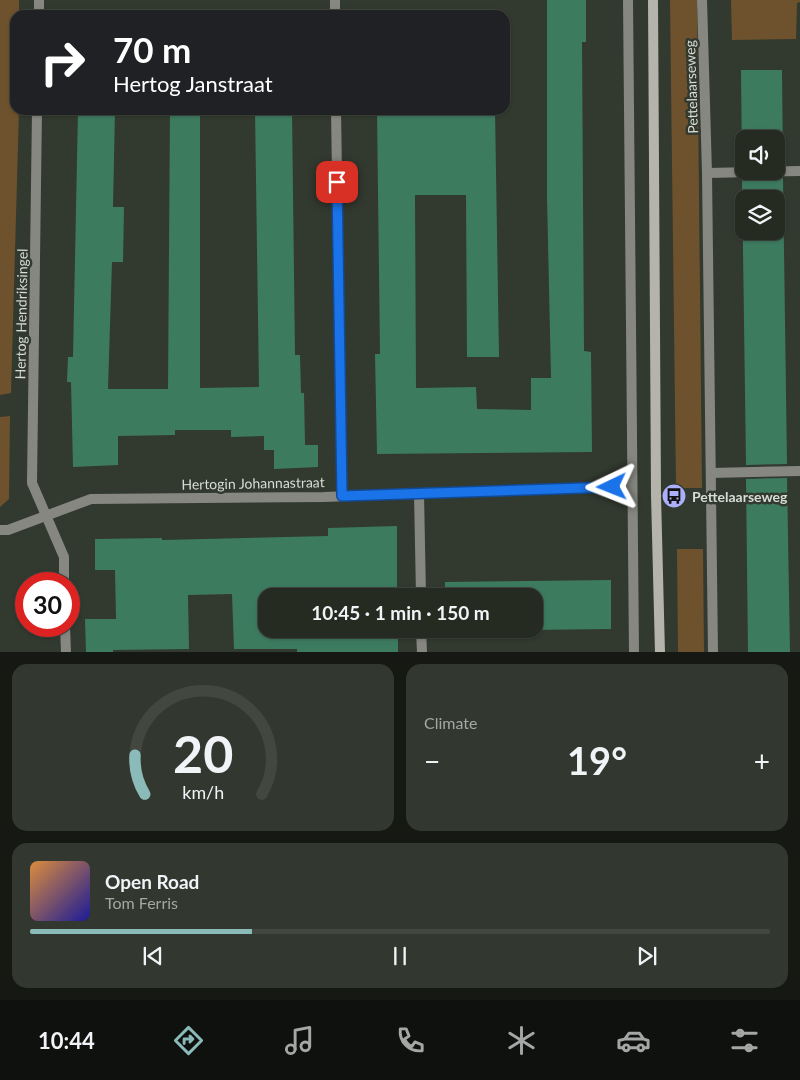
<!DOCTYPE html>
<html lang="en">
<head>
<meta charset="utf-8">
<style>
	:root { --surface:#262b22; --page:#32372f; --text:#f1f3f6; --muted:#a4a7a5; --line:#424740; --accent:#8bbbb9 }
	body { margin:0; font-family:Lato,sans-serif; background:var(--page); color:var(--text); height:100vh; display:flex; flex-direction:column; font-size:19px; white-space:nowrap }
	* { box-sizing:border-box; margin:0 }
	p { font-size:16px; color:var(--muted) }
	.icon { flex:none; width:28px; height:28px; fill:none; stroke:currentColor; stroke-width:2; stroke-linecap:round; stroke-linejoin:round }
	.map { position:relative; height:652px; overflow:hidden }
	.panel { display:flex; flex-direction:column; gap:12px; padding:12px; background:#151813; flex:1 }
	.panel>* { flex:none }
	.banner { position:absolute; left:10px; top:10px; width:500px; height:105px; border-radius:15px; box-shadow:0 1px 4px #0004,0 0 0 1px var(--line); background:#202124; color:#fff; overflow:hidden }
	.fabs { position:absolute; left:735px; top:130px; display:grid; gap:10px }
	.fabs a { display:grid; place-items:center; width:50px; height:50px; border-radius:10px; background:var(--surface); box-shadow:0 1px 4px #0004,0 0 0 1px var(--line); font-size:25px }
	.speed { position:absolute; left:15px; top:572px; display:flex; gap:10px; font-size:25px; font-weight:700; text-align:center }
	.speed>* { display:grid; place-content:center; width:65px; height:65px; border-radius:50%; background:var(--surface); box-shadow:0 1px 4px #0004,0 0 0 1px var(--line); line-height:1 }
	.speed .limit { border:8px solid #d22; background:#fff; color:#111 }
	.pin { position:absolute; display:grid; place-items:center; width:42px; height:42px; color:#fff; margin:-21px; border-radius:10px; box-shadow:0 2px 8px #0006 }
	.me { position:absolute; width:55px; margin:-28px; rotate:268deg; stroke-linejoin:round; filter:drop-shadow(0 0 4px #0008) }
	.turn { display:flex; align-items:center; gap:18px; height:105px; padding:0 20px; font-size:22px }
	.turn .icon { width:65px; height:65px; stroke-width:2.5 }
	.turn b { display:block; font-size:35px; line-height:42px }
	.big { font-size:38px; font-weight:700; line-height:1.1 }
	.panel .tile { flex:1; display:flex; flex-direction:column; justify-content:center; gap:8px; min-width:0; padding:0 18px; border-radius:15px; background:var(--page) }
	.panel .dial { align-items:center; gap:0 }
	.dial svg { height:130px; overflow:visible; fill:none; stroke:var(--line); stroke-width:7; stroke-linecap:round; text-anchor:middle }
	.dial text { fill:var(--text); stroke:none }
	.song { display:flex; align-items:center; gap:15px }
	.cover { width:60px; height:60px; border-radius:8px; background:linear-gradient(135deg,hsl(30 70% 55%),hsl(240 70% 35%)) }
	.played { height:5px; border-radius:2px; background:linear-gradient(90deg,var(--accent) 30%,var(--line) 30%) }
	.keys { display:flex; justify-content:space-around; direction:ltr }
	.heat { display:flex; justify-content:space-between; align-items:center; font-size:28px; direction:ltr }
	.panel .tiles { flex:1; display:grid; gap:12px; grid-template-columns:1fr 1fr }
	.tile:last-child { grid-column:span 2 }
	.trip { position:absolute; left:258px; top:588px; width:285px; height:50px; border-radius:15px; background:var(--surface); box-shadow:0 1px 4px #0004,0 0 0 1px var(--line); font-weight:700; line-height:50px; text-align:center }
	.tab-bar { display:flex; height:80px; justify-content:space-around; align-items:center; background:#0f110e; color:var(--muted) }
	.tab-bar .icon { width:35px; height:35px }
	.tab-bar .on { color:var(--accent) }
	.tab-bar b { font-size:22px; color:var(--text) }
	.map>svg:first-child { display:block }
	.green { fill:#6e522d }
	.building { fill:#3d7b5f; fill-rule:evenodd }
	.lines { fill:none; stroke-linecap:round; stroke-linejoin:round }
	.street { stroke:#878781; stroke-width:10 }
	.secondary { stroke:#b5b4ab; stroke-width:10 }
	.route-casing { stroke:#114b97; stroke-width:12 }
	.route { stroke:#1a73e8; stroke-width:9 }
	.labels { text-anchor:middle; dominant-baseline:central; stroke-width:5; stroke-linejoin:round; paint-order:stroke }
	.street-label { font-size:14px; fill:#d8dcd5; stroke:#32392e }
	.poi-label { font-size:14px; font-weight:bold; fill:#d8dcd5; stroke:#32392e; text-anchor:start }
</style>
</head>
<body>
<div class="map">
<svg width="800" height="653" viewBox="0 0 800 653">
	<rect width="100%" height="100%" fill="#32392e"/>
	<g class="green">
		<path d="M0 0H19V15H15V110H19L11 393 0 395Z"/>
		<path d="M670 0H697L702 488H676Z"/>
		<path d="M731 0H800V2L797 3 796 39 732 40Z"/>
		<path d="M10 416 9 499 0 507V417Z"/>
		<path d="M677 549H703L704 652H678Z"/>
	</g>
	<g class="building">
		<path d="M547 0H586V42H582L584 351 591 352 592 452 377 454 375 354H380L377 110H495L499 357H467L466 195H415L416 388 476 387 477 409 531 410V378H551L547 197Z"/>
		<path d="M741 70H782L783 164 776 165V139H744L742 165Z"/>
		<path d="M78 110H115L113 207H124L123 262H112L108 389H168L170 110H200V388L259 387 255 110H292L295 355H300L301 393H304L305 445H318V467L274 469V450H264V436L231 437V430H175V435L118 436V465L73 467 71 382H67L68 357H73Z"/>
		<path d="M783 178 787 464 746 465 742 179ZM744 199H776V231H744Z"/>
		<path d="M787 478 790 653H748L746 479Z"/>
		<path d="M397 526V596H266V629H398V653H297V649H234L232 594 188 595 189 649 113 650V653H86L85 619H116L115 570H95V539L162 538V540L328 536V528Z"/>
		<path d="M611 580V629L445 631V629H534V596H445V582Z"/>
	</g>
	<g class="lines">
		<g class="street">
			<path d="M335 0V15"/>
			<path d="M628 0 634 653"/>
			<path d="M702 0 707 173 713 653"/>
			<path d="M39 15V0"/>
			<path d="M37 110 32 483 64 557V584"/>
			<path d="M336 110 342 496"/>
			<path d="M707 173 800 171"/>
			<path d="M711 473 800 471"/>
			<path d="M419 493 421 596"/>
			<path d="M0 530H8L91 499 324 497 632 486"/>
			<path d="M65 626 66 653"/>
			<path d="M421 629 422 653"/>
		</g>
		<path class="secondary" d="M653 0 656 495 660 653"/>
	</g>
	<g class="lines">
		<defs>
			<path id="route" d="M337 182 342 496 612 487"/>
		</defs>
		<use href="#route" class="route-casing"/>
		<use href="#route" class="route"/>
	</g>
	<defs>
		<symbol id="bus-disc" viewBox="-11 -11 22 22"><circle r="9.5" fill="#acaffb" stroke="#32392e"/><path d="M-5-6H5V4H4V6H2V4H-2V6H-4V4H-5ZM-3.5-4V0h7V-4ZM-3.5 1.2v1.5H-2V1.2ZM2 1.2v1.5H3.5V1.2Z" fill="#111"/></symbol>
	</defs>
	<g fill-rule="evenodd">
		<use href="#bus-disc" x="660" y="482" width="28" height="28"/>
	</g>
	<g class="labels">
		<g class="street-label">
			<text transform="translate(691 87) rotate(-92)">Pettelaarseweg</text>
			<text transform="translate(21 314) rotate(-89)">Hertog Hendriksingel</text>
			<text transform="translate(253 483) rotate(-1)">Hertogin Johannastraat</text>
		</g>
		<g class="poi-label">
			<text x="692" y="496">Pettelaarseweg</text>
		</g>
	</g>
</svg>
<div class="fabs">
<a><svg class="icon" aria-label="sound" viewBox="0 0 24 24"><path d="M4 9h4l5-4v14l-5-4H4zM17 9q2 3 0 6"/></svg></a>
<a><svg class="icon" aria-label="layers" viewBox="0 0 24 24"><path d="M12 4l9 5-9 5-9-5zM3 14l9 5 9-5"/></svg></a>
</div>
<div class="speed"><div class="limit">30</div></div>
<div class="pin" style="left:337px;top:182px;background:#d93025"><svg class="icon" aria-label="arrive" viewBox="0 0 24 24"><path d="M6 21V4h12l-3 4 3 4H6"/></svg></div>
<svg class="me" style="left:612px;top:487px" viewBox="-20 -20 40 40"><path d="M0-17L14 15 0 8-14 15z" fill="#1a73e8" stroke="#fff" stroke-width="4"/></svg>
<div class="trip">10:45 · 1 min · 150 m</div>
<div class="banner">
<div class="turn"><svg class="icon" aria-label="right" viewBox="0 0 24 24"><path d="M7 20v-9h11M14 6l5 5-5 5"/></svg><div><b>70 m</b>Hertog Janstraat</div></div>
</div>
</div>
<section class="panel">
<div class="tiles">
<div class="tile dial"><svg viewBox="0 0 100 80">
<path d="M14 69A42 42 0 1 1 86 69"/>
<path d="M14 69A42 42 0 0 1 8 45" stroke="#8bbbb9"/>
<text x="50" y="56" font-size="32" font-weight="700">20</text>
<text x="50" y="72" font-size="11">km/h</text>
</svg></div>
<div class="tile"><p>Climate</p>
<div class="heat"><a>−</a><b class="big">19°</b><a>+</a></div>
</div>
<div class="tile">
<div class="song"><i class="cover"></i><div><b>Open Road</b><p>Tom Ferris</p></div></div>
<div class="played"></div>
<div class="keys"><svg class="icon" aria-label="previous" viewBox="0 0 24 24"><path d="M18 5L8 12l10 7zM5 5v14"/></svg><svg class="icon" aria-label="pause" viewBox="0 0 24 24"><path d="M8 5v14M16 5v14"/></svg><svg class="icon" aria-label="next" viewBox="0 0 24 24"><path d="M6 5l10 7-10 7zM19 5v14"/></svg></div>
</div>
</div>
</section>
<nav class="tab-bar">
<b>10:44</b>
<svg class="icon on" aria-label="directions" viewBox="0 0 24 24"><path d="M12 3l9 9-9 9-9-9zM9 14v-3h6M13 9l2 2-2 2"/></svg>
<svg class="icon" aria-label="music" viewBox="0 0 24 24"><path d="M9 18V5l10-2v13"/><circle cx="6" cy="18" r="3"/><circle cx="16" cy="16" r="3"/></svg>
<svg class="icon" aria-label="phone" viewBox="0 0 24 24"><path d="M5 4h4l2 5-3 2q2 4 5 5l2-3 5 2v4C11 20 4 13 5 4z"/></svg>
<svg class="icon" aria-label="climate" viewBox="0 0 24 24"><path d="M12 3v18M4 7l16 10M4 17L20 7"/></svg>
<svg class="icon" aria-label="car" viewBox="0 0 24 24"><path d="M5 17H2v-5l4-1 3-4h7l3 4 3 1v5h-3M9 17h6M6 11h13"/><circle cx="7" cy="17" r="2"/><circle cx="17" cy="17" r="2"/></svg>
<svg class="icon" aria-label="filters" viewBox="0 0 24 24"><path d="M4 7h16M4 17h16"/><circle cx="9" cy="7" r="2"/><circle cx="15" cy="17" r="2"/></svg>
</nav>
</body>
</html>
